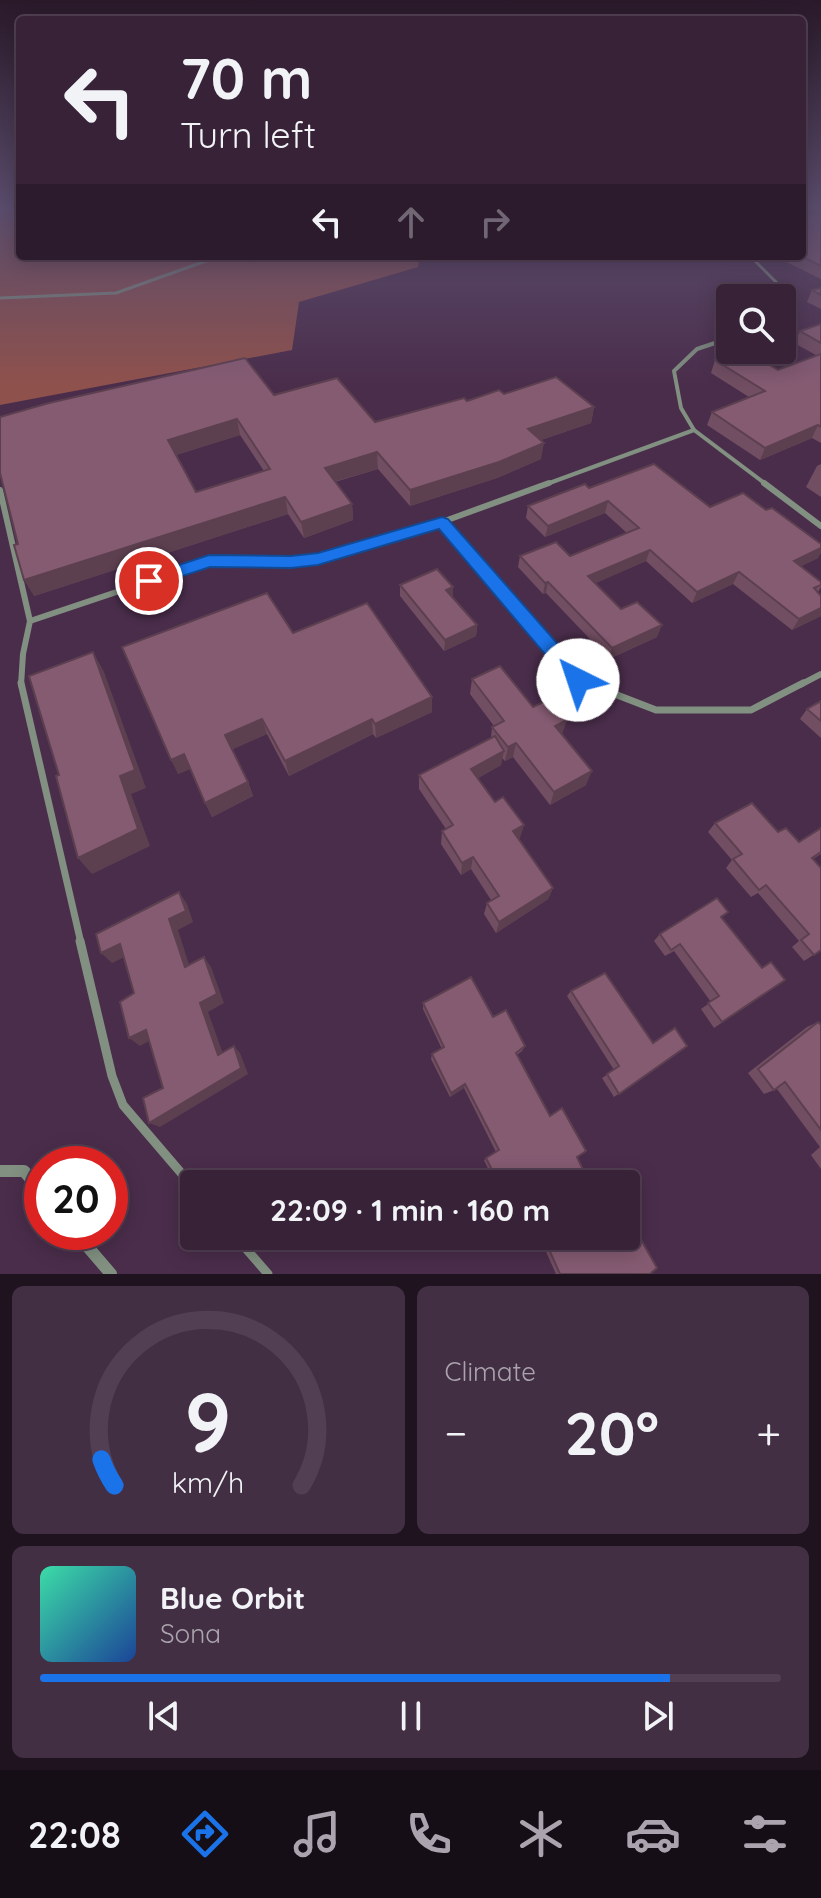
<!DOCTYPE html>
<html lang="en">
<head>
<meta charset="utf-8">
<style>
	:root { --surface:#382238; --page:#432f43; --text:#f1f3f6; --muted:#aba4ae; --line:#523f53; --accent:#1a73e8 }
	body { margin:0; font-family:Quicksand,sans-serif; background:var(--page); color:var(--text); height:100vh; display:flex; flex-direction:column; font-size:30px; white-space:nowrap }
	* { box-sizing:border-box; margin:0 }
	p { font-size:26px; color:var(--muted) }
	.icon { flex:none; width:44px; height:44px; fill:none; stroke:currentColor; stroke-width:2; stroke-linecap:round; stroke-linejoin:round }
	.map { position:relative; height:1274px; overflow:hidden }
	.sheet { display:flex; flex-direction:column; gap:12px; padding:12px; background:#1f131f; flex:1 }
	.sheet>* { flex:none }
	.guide { position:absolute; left:16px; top:16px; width:790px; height:244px; border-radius:8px; box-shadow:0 4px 20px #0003,0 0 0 2px var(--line); background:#382238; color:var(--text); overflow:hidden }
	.fabs { position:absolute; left:716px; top:284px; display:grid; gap:16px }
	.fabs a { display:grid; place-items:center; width:80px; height:80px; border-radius:8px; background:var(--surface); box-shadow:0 4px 20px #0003,0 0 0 2px var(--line); font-size:40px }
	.speed { position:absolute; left:24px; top:1146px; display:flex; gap:16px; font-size:40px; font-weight:700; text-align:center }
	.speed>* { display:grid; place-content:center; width:104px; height:104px; border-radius:50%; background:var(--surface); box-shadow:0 4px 20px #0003,0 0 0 2px var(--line); line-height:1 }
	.speed .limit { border:12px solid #d22; background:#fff; color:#111 }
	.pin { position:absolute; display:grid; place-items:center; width:68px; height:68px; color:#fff; margin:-34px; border:4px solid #fff; border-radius:50%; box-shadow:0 2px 8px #0007 }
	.me { position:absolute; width:88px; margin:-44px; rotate:319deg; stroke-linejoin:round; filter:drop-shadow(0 0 6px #0008) }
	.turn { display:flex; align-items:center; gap:28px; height:168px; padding:0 32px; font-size:36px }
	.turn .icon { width:104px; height:104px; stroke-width:2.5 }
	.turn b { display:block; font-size:56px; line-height:68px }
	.lanes { display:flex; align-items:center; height:76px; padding:0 32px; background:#0003; justify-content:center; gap:40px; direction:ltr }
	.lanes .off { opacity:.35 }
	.big { font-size:60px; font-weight:700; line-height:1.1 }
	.sheet .tile { flex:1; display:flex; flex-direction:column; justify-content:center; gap:12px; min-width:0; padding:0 28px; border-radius:12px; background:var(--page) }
	.sheet .dial { align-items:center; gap:0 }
	.dial svg { height:208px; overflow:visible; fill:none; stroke:var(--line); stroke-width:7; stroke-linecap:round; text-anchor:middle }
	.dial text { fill:var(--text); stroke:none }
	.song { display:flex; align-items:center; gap:24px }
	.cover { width:96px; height:96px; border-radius:12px; background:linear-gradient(135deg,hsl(160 70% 55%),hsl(220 70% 35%)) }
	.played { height:8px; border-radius:4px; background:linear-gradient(90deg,var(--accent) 85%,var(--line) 85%) }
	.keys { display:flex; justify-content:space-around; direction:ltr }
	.heat { display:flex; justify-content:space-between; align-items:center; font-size:44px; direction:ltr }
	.sheet .tiles { flex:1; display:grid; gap:12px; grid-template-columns:1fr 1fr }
	.tile:last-child { grid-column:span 2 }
	.trip { position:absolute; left:180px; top:1170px; width:460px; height:80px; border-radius:8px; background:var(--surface); box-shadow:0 4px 20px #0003,0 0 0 2px var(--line); font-weight:700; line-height:80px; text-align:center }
	.menu { display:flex; height:128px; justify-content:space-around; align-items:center; background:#160e16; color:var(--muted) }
	.menu .icon { width:56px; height:56px }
	.menu .current { color:var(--accent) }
	.menu b { font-size:36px; color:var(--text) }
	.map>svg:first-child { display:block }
	.forest { fill:#8f514c }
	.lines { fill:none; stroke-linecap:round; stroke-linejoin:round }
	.service-far4 { stroke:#819081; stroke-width:3 }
	.service-far3 { stroke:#819081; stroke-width:4 }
	.service-far2 { stroke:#819081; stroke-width:6 }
	.service-far1 { stroke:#819081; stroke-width:7 }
	.service { stroke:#819081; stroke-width:9 }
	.minor { stroke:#819081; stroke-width:12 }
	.wall { fill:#724e62; fill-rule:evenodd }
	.shaded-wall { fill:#5d4050 }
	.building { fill:#855b72; stroke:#5d4050; stroke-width:2; fill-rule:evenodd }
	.route { fill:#1a73e8; stroke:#114b97; stroke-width:2 }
</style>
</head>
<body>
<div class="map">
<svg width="821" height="1274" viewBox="0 0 821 1274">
	<rect width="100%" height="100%" fill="#4a2d4b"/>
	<path class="forest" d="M0 208H20V256H420L418 267 299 302 292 350 0 405Z"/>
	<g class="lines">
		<g class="service-far4">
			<path d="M750 256 778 284 788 305 782 312"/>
			<path d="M0 298 116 293 220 256"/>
		</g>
		<g class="service-far3">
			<path d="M730 338 697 349 674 371 681 408 694 430 767 485"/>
			<path d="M544 485 694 430"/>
		</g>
		<g class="service-far2">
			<path d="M764 483 821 526"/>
			<path d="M0 490 30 621 23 654 21 685"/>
			<path d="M442 522 578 680 591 685"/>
			<path d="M30 621 209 561 291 562 346 552 442 522 549 483"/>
			<path d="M800 685 821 674"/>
		</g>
		<g class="service-far1">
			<path d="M21 683 81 943"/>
			<path d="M586 683 656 710H751L803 683"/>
		</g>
		<g class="service">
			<path d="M80 941 112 1076 123 1105 194 1188"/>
			<path d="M235 1236 268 1274"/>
		</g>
		<g class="minor">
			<path d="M0 1171H24L42 1192"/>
			<path d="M75 1232 111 1274"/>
		</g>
	</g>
	<g class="wall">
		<path d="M821 214V279L774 256H802Z"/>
		<path d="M821 288V309L807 302 812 290Z"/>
		<path d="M821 324V443L812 438 760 460 707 425 712 412 749 397 711 373 715 360 778 370 816 355 794 343 800 331Z"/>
		<path d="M504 394 594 407 591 423 541 440V459L497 478 410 506 378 469 335 482 352 504 353 520 304 538 288 514 34 596 18 544 274 395 375 422ZM240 435 264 471 196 492 176 455Z"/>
		<path d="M821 464V497L806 487 817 466Z"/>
		<path d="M589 488 710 507 818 558 801 566 821 582V587L818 592 821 596V616L792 630 733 584 692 603 646 561 595 583 621 609 657 637 609 659 546 593 543 594 518 567 520 556H570L627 533 605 513 545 537 526 518 528 506Z"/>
		<path d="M400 585 477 625 476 636 444 651 400 596Z"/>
		<path d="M293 633 432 712 376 738 373 734 289 776 267 734 232 749 248 782 253 796 212 817 190 769 178 774Z"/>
		<path d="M472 679 533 707 562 735 586 785 550 805 513 757 505 761 502 758 501 765 478 778 495 802 524 825 519 839 553 888 548 899 496 933 484 914 487 903 491 900 471 869 461 875 441 844 442 831 446 829 419 789V775L491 738 492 727 494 726 470 694Z"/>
		<path d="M821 701V738L800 719 807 709Z"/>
		<path d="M715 823 778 832 799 842 821 828V854L813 859 821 950 804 961 792 947 799 941 758 893 751 897 726 868 732 860 708 832Z"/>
		<path d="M722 919 762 968 785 980 714 1028 701 1009 711 1002 674 951 665 956 654 941 660 934Z"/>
		<path d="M571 991 653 1043 687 1046 614 1097 602 1078 614 1070 567 996Z"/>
		<path d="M423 1003 493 1017 525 1046 522 1051 517 1055 550 1116 577 1157 590 1184H495L484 1160 496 1152 464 1088 450 1097 431 1059 432 1054 442 1049 423 1009Z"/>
		<path d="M818 1022 821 1025V1169L811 1155 820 1147 777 1089 764 1094 748 1073 807 1027Z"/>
		<path d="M626 1222H631L650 1274H556L539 1236H626Z"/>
	</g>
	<g class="shaded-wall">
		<path d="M463 256H509L462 261Z"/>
		<path d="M594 407 591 423 526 445 528 429Z"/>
		<path d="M237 419 240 435 173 456 168 440Z"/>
		<path d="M818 425 812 438 760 460 765 448Z"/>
		<path d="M544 443 541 459 497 478 410 506V490Z"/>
		<path d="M377 452 378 469 326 484 325 468Z"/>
		<path d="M285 497 288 514 34 596 24 580Z"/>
		<path d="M608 501 605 513 545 537 548 526Z"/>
		<path d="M352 504 353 520 304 538 301 522Z"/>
		<path d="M821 548V553L818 558 787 573 794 561Z"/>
		<path d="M650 550 646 561 585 588 588 576Z"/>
		<path d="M739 572 733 584 692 603 697 592Z"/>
		<path d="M548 582 546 593 543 594 545 583Z"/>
		<path d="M453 587V598L446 590Z"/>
		<path d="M821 608V616L792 630 799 619Z"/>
		<path d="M477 625 476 636 444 651 445 640Z"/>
		<path d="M662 625 657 637 609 659 612 648Z"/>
		<path d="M93 652 104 672 146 788 131 794 150 846 92 874 78 858 120 776Z"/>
		<path d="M432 697V712L376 738 375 724Z"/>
		<path d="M262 719 267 734 231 750 225 735Z"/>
		<path d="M372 719 373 734 289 776 285 761Z"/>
		<path d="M567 720 562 735 555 726Z"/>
		<path d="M516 743 513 757 505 761 508 747Z"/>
		<path d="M504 751 501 765 469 783 471 769Z"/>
		<path d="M184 754 190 769 178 774 171 760Z"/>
		<path d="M592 771 586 785 550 805 554 792Z"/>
		<path d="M248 782 253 796 212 817 205 803Z"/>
		<path d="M524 825 520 838 510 844 513 831Z"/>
		<path d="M473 857 471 869 461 875 462 863Z"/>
		<path d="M553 888 548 899 496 933 499 922Z"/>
		<path d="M179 892 187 904 193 922 178 930 193 977 185 967 169 919Z"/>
		<path d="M120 944 131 954 112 963 101 953Z"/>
		<path d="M204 957 211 967 224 1003 208 1012 226 1062 218 1055 200 1003Z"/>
		<path d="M146 1030 156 1037 140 1046 129 1038Z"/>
		<path d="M234 1046 240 1053 248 1074 160 1127 149 1123Z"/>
		<path d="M465 1084 464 1088 450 1097 451 1093Z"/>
	</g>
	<g class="building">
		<path d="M802 214H821V266L801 256Z"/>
		<path d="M821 288V295L812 290Z"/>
		<path d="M821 324V343L800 331Z"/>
		<path d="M745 350 778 370 821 354V427L818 425 765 448 712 412 765 391 715 360Z"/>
		<path d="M245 358 274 395 337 378 375 422 464 398 467 401 499 390 504 394 556 377 594 407 528 429 544 443 499 462 410 490 377 452 325 468 352 504 301 522 285 497 24 580 14 545 18 544 0 473V417L49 403ZM237 419 270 469 196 492 168 440Z"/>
		<path d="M654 464 710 507 743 493 766 510 772 508 821 544V548L794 561 821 582V585L814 588 821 596V608L799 619 739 572 697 592 650 550 588 576 621 609 637 602 662 625 612 648 548 582 545 583 520 556 556 542 570 556 639 528 608 501 548 526 528 506 585 484 589 488Z"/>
		<path d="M437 569 453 587 446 590 477 625 445 640 400 585Z"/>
		<path d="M267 593 293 633 367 603 432 697 375 724 372 719 285 761 262 719 225 735 248 782 205 803 184 754 171 760 122 647Z"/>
		<path d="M93 652 135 770 120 776 138 829 78 858 56 776 59 775 29 676Z"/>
		<path d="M500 666 533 707 550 699 567 720 555 726 592 771 554 792 516 743 508 747 492 727 504 721 472 679Z"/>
		<path d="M821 701V721L807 709Z"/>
		<path d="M495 736 504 751 471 769 495 802 503 797 524 825 513 831 553 888 499 922 487 903 499 896 473 857 462 863 442 831 453 825 419 775Z"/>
		<path d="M752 803 778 832 786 828 799 842 821 828V852L812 858 821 868V950L814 955 801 940 809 934 766 885 759 890 733 859 742 854 715 823Z"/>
		<path d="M179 892 186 911 169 919 185 967 204 957 217 994 200 1003 218 1055 234 1046 241 1068 149 1123 143 1098 163 1088 146 1030 129 1038 120 1002 134 993 120 944 101 953 96 934Z"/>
		<path d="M717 898 728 912 721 917 762 968 771 962 785 980 722 1022 708 1003 719 996 680 944 671 950 660 934Z"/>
		<path d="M605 973 653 1043 675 1028 687 1046 619 1094 607 1074 619 1066 571 991Z"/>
		<path d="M471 977 493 1017 506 1010 525 1046 516 1053 550 1116 562 1108 586 1151 577 1157 590 1184H499L486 1158 499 1150 465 1084 451 1093 432 1054 444 1047 423 1003Z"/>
		<path d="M818 1022 821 1025V1130L785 1082 774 1090 758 1069Z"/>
		<path d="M631 1222 657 1268 650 1274H560L543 1236H626V1225Z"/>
	</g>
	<linearGradient id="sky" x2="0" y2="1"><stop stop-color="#291929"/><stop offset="0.54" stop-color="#5a4c6c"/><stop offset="1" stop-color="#5a4c6c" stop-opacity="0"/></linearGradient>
	<rect width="821" height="386" fill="url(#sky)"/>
	<path class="route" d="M442 517 448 519 585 675 588 680 585 686H572L439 529 318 565 291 568 210 567 149 587 141 581 143 577 209 555 291 556 318 553Z"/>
</svg>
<div class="fabs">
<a><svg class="icon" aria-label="search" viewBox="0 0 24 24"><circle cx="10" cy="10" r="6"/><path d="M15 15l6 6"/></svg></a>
</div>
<div class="speed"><div class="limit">20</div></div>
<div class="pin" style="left:149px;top:581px;background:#d93025"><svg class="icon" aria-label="arrive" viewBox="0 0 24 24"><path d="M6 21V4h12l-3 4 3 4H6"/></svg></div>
<svg class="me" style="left:578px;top:680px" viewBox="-20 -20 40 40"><circle r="19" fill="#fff"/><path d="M0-13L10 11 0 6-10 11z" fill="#1a73e8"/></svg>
<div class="trip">22:09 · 1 min · 160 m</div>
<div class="guide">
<div class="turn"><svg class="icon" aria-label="left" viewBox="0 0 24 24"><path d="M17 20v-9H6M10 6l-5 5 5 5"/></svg><div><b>70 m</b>Turn left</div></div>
<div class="lanes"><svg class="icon" aria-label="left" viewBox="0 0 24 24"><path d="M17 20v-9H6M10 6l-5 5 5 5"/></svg><svg class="icon off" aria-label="ahead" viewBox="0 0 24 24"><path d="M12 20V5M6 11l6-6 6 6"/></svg><svg class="icon off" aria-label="right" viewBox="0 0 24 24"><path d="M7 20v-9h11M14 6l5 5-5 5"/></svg></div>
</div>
</div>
<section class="sheet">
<div class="tiles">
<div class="tile dial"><svg viewBox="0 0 100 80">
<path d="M14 69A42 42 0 1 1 86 69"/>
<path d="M14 69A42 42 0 0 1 9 59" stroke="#1a73e8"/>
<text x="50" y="56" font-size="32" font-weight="700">9</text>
<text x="50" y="72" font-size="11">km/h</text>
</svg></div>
<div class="tile"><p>Climate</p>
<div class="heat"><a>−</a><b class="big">20°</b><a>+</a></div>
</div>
<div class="tile">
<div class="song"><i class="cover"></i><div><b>Blue Orbit</b><p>Sona</p></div></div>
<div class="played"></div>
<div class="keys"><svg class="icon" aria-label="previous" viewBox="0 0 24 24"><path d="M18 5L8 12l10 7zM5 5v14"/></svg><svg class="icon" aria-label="pause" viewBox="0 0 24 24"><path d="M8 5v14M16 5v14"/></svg><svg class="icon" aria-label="next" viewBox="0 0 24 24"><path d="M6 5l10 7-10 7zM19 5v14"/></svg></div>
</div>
</div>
</section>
<nav class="menu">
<b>22:08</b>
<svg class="icon current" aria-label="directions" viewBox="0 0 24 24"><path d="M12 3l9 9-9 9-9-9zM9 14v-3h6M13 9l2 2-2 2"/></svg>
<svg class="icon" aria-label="music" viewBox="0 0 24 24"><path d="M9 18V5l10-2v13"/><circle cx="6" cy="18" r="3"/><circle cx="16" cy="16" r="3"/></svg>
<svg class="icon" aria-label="phone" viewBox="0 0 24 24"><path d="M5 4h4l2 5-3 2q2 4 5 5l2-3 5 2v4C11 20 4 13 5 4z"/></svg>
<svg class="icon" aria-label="climate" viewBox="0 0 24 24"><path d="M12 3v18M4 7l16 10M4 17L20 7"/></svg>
<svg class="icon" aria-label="car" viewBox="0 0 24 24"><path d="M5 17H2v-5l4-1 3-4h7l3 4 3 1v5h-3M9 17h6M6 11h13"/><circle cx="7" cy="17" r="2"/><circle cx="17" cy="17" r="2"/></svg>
<svg class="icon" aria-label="filters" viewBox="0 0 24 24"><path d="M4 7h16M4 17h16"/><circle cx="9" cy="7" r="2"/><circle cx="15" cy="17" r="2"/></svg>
</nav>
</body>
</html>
